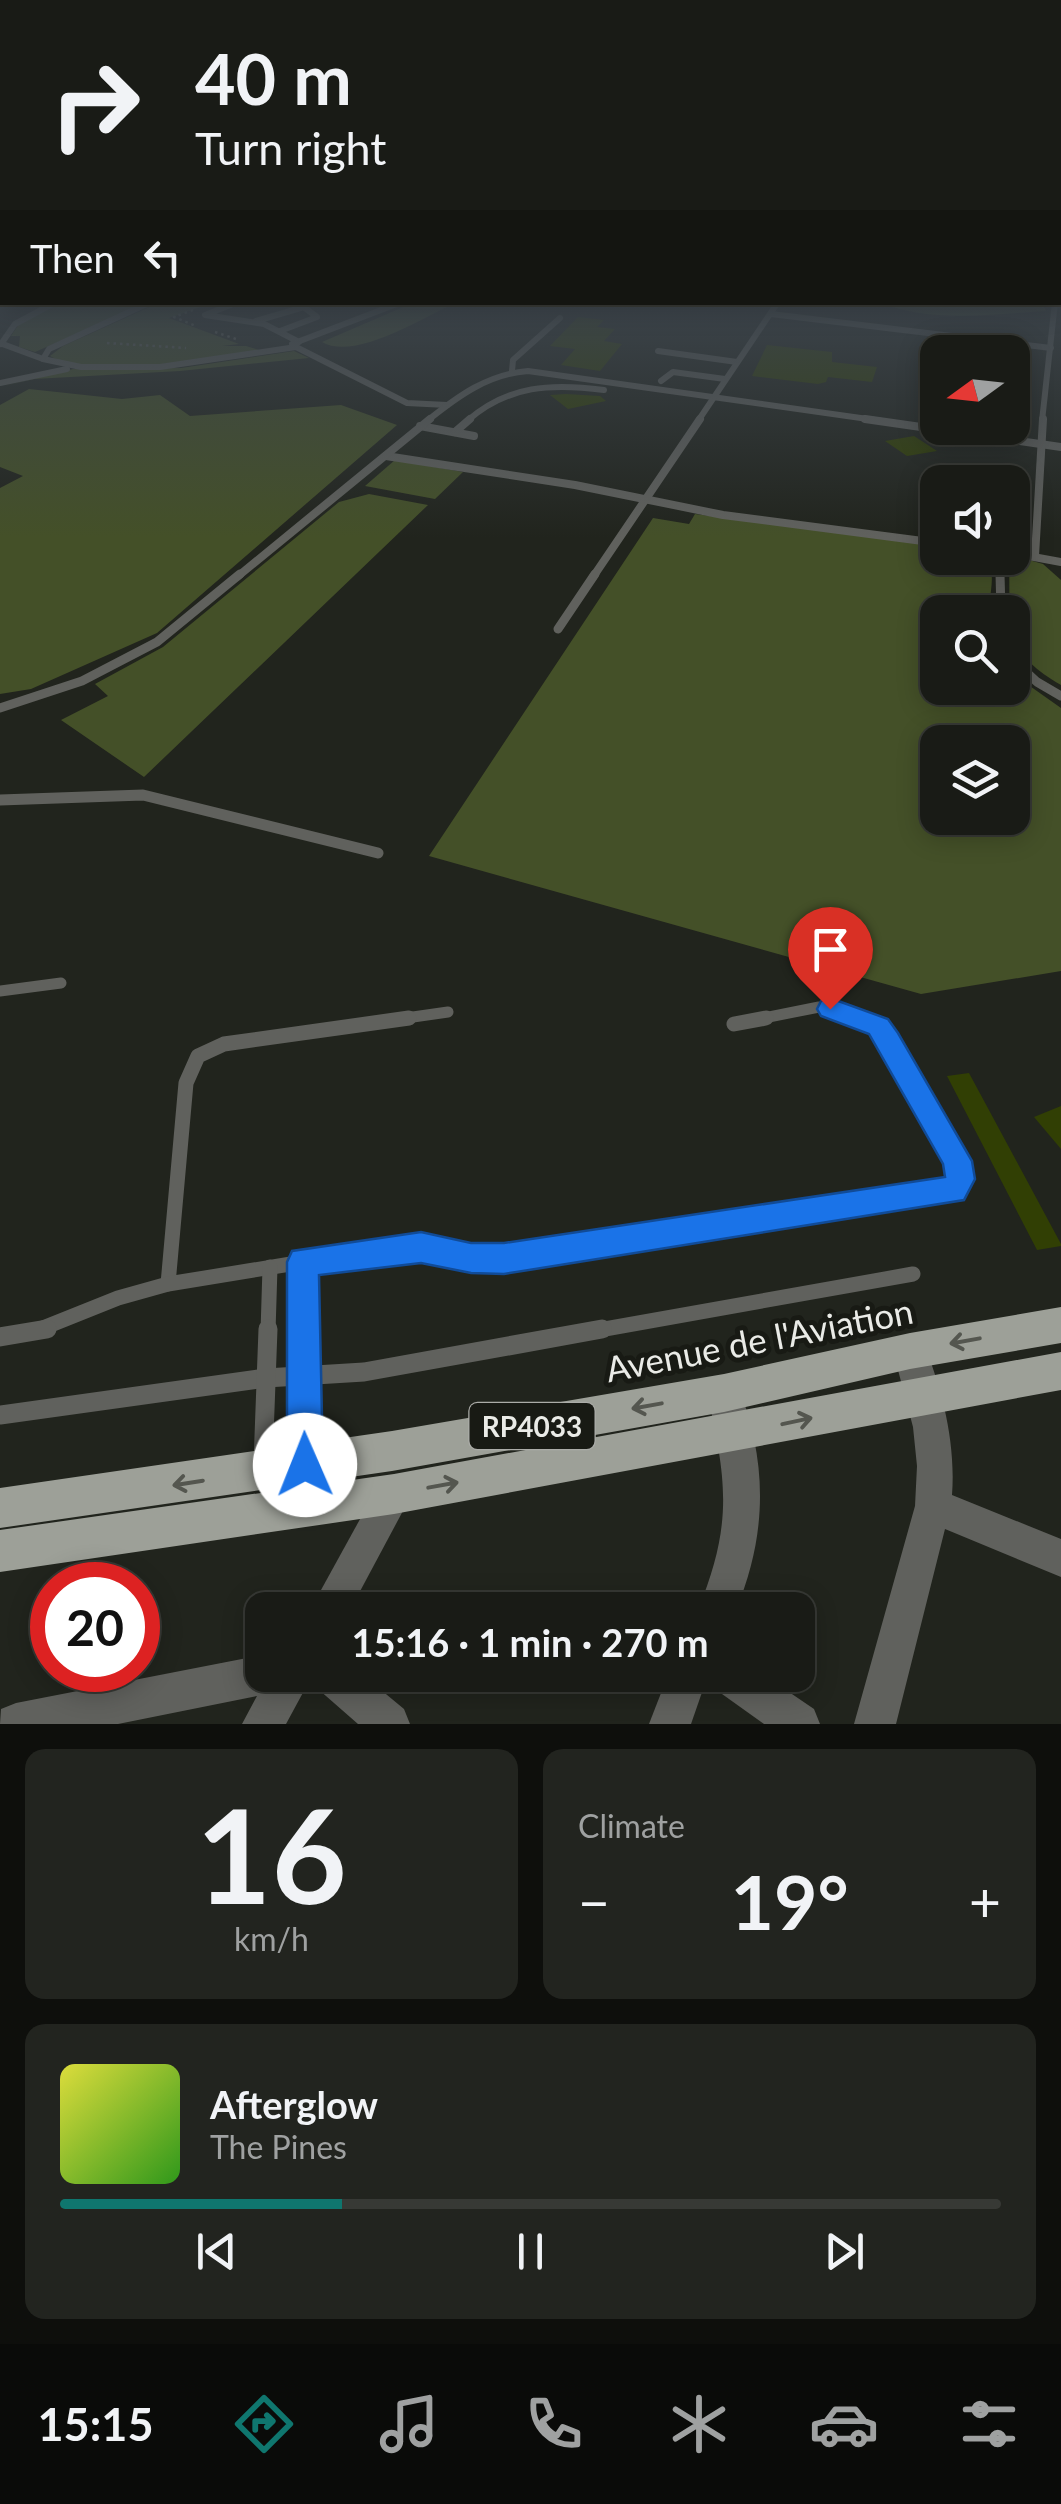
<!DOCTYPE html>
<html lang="en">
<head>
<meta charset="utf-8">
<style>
	:root { --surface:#191b16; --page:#22241f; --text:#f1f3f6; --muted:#9fa1a1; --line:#373935; --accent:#0f766e }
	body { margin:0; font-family:Lato,sans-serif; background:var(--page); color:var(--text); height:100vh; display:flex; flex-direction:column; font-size:38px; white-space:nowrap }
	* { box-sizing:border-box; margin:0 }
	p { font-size:32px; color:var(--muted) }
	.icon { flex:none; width:55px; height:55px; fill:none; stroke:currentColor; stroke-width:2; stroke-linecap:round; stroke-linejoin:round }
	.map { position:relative; height:1724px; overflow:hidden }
	.panel { display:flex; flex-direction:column; gap:25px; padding:25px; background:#0e0f0c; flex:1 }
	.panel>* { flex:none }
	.hud { position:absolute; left:0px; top:0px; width:1062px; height:305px; box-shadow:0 5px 25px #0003,0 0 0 2px var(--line); background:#191b16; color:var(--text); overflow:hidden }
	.needle { width:65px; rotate:255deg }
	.controls { position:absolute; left:920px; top:335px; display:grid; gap:20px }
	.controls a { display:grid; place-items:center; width:110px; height:110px; border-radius:20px; background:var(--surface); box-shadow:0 5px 25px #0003,0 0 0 2px var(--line); font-size:50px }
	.speed { position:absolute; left:30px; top:1562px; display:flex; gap:20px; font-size:50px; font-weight:700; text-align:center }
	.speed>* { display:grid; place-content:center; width:130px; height:130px; border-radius:50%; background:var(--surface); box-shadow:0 5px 25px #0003,0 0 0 2px var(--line); line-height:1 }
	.speed .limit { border:15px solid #d22; background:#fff; color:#111 }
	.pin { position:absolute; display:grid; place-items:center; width:85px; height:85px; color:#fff; margin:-102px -42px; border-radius:50% 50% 50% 0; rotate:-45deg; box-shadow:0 0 10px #0007 }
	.pin .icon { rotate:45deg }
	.me { position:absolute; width:110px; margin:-55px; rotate:359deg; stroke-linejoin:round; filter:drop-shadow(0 0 8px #0008) }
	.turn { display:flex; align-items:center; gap:35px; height:210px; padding:0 30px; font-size:45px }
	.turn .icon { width:130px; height:130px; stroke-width:2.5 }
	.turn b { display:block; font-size:70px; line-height:85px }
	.then { display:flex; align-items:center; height:95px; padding:0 30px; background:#0003; gap:20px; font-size:38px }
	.big { font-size:75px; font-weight:700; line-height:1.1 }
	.panel .widget { flex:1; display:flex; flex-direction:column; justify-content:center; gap:15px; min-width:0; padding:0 35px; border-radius:20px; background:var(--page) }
	.panel .dial { align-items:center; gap:0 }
	.dial b { font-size:130px; line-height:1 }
	.song { display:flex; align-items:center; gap:30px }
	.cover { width:120px; height:120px; border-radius:15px; background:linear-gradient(135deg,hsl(60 70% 55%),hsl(110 70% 35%)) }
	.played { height:10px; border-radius:5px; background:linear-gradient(90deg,var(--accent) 30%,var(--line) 30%) }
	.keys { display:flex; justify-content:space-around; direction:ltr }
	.heat { display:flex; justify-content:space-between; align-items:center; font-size:55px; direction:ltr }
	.panel .tiles { flex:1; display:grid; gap:25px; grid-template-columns:1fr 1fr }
	.widget:last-child { grid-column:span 2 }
	.trip { position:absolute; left:245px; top:1592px; width:570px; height:100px; border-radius:20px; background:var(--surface); box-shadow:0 5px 25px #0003,0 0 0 2px var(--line); font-weight:700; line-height:100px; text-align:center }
	.tabs { display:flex; height:160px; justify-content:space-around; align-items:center; background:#0a0b09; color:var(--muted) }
	.tabs .icon { width:70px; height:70px }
	.tabs .selected { color:var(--accent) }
	.tabs b { font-size:45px; color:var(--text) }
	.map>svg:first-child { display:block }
	.green { fill:#445028; fill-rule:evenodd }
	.building { fill:#313f04 }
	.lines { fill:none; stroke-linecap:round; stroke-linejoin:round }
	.path { stroke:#666862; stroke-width:2.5; stroke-dasharray:2.5 4; stroke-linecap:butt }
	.service-far5 { stroke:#60615d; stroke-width:6 }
	.service-far4 { stroke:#60615d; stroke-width:8 }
	.service-far3 { stroke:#60615d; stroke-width:9 }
	.service-far2 { stroke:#60615d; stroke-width:11 }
	.service-far1 { stroke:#60615d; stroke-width:15 }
	.service { stroke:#60615d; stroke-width:19 }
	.minor { fill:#60615d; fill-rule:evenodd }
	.primary { fill:#9da098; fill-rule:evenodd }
	.oneway { stroke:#54564f }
	.route { fill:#1a73e8; stroke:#114b97; stroke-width:2.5 }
	.labels { text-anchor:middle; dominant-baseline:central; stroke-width:10; stroke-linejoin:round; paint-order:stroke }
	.shield { fill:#181a14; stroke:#abaca8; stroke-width:2.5 }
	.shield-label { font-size:28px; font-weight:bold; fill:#eaebe7 }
	.near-street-label { font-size:35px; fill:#eaebe7; stroke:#181a14 }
</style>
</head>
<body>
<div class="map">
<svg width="1061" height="1724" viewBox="0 0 1061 1724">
	<rect width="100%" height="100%" fill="#21241d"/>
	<g class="green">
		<path d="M170 302 212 303 169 318 239 344 222 346H246L259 350C213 358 88 380 50 356L63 346 154 305Z"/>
		<path d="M415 302 455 303C422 318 355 361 322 342Z"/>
		<path d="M61 303H147L35 352 19 347 20 336H11L19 324Z"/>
		<path d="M1042 303 1046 311C994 314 930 323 881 303Z"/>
		<path d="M294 351 309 358 180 371 34 379 0 387 73 369 181 368Z"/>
		<path d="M29 389 122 399 160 395 190 416 341 405 397 425 157 633 31 689 0 694V488L23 476 0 467V405Z"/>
		<path d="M395 460 463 472 435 499 365 486Z"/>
		<path d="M369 494 428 505 144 777 61 720 108 696 95 684 163 647 339 502Z"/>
		<path d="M695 514 937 546 938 558C994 558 997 554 988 612H938V688H1012L1013 674 1061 708V971L921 994 429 856 653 518 689 524ZM938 742H1012V818H938Z"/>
		<path d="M1022 558 1043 564 1061 580V685C1001 651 1011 625 1009 564Z"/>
	</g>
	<g class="building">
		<path d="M578 317 604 320 597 327 615 329 604 341 622 344 600 371 561 365 575 349 550 346Z"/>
		<path d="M767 345 832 352V362L877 367 872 382 828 377 826 382 818 384 752 376Z"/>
		<path d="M566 394 600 396 606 401 568 409 550 395Z"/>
		<path d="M914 436 937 451 907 456 885 441Z"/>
		<path d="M969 1073 1061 1244V1246L1037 1250 947 1076Z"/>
		<path d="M1061 1106V1149L1034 1117Z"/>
	</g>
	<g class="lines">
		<g class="path">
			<path d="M193 310 174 317 196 326"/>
			<path d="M215 332 239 340"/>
			<path d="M107 343 186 348"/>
		</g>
		<g class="service-far5">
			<path d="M151 302 49 349 43 359 81 367H160L296 347 407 403 447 405"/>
			<path d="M238 302 205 315 264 324 299 342"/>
			<path d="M771 314 1051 348"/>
			<path d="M256 321 304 307"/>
			<path d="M280 331 317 317 305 308 304 302"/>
			<path d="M0 343 43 359"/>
			<path d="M1 344 15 324 56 302"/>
			<path d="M292 344 402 302"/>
			<path d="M658 351 737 362"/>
			<path d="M512 371 513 360 560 318"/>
			<path d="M661 381 673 372 725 379"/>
			<path d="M0 383 67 369"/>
			<path d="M427 421C458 396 488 374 528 371L882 421"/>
			<path d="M467 421C508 385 552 383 604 390"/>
			<path d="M698 421 778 302"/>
			<path d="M1042 421 1055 302"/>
		</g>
		<g class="service-far4">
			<path d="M865 419 1061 447"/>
			<path d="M420 426 474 436"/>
			<path d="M455 432 470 419"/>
			<path d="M386 456 575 485 723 515 938 543"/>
			<path d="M1012 553 1061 562"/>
			<path d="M1035 556 1043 419"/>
			<path d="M1000 558V577"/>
			<path d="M237 577 430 419"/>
			<path d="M593 577 700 419"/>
		</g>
		<g class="service-far3">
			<path d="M1000 574 1001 612"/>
			<path d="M558 629 595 574"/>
			<path d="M1012 659 1037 682 1061 696"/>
			<path d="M0 708 82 681 157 642 240 574"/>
		</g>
		<g class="service-far2">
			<path d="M0 800 143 795 378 853"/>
			<path d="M0 991 61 983"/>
			<path d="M392 1020 448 1012"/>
			<path d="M754 1020 819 1007 860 1020"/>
		</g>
		<g class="service-far1">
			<path d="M734 1024 766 1018"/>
			<path d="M303 1262 304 1332"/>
			<path d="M168 1284 186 1083 198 1056 224 1044 409 1018"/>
			<path d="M33 1332 118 1298 168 1284 303 1262 421 1248 471 1258 504 1259 946 1193 958 1185 961 1170 957 1161 879 1026 852 1018"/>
			<path d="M268 1332 270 1267"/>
			<path d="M588 1332 913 1274"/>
		</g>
		<g class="service">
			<path d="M304 1329 305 1455"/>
			<path d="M0 1337 47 1329"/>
			<path d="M0 1415 266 1378 364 1372 602 1329"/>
			<path d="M263 1463 268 1329"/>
		</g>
		<g class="minor">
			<path d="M910 1334 922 1339C942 1388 956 1442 952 1495L1061 1539V1577L945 1529 896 1724H854L915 1506 917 1466 913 1427 893 1351 898 1339Z"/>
			<path d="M724 1376 736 1381C768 1459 768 1533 736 1610H698C733 1524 727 1481 707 1393L712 1381Z"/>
			<path d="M394 1476 407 1481 412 1494 350 1610H310L381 1481Z"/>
			<path d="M262 1655V1675H363L404 1709 410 1724H358L318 1689 312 1676 286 1724H242L257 1696 118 1724H0L1 1709 16 1703Z"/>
			<path d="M668 1675H708L691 1724H649Z"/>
			<path d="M709 1675H764L814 1709 820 1724H764L715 1689Z"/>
		</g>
		<g class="primary">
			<path d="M1061 1307V1343L910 1369 724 1412 392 1471 0 1528V1488L392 1431 724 1374 910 1333Z"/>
			<path d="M1061 1352V1390L394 1514 0 1572V1530L394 1474Z"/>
		</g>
	</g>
	<defs><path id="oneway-shaft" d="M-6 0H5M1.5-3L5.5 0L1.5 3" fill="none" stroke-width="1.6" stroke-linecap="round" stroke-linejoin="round" transform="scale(2.5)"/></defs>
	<g class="oneway">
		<use href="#oneway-shaft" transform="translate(965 1341) rotate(170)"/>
		<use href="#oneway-shaft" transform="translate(647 1406) rotate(170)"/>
		<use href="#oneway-shaft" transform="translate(797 1421) rotate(-12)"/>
		<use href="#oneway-shaft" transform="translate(188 1483) rotate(171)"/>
		<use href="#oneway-shaft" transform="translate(443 1485) rotate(-10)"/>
	</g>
	<linearGradient id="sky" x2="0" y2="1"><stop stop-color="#121410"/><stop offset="0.55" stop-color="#3d454c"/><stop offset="1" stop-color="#3d454c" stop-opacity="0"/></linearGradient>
	<rect width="1061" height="538" fill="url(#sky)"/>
	<path class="route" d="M830 998 888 1019 898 1033 972 1161 975 1179 964 1200 504 1274 471 1273 421 1263 319 1275 323 1465 318 1477 305 1483 293 1477 287 1465V1262L292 1251 421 1232 471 1243H504L945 1177 943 1164 869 1034 821 1016 817 1009 821 1001Z"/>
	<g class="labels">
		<rect class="shield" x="469.5" y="1403" width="125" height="46" rx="8"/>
		<g class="shield-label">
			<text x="532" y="1426">RP4033</text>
		</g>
		<g class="near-street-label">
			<text transform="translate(759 1339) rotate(-11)">Avenue de l'Aviation</text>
		</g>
	</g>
</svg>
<div class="controls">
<a><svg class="needle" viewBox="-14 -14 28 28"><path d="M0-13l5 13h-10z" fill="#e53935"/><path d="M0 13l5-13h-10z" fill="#9fa1a1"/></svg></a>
<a><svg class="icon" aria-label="sound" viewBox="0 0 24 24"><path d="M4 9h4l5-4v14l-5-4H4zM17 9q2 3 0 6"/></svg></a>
<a><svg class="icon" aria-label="search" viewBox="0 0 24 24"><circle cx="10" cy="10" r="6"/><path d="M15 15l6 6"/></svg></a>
<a><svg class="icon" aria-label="layers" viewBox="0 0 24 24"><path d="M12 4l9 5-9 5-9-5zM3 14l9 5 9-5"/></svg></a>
</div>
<div class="speed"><div class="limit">20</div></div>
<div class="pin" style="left:830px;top:1009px;background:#d93025"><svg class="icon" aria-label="arrive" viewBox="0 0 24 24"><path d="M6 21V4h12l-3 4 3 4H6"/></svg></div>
<svg class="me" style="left:305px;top:1465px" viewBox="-20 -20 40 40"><circle r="19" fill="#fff"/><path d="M0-13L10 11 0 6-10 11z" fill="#1a73e8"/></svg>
<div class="trip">15:16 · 1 min · 270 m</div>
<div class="hud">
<div class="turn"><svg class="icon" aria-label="right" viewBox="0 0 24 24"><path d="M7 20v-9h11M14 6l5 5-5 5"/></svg><div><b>40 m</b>Turn right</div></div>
<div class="then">Then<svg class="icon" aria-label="left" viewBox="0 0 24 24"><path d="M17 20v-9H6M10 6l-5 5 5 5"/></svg></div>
</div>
</div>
<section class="panel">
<div class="tiles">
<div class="widget dial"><b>16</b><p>km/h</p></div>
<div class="widget"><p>Climate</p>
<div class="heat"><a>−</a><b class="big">19°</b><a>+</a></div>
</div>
<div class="widget">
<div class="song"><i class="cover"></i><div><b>Afterglow</b><p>The Pines</p></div></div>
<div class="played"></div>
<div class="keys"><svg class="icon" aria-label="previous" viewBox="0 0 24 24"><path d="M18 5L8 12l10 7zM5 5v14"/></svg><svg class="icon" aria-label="pause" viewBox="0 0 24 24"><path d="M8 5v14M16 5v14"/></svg><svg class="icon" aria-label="next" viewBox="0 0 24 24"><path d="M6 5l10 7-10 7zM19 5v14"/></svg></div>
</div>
</div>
</section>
<nav class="tabs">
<b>15:15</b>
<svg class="icon selected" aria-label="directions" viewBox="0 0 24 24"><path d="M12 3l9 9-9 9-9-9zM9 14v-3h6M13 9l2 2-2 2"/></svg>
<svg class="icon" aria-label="music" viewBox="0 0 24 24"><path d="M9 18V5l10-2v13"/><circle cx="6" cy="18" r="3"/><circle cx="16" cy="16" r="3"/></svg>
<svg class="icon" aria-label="phone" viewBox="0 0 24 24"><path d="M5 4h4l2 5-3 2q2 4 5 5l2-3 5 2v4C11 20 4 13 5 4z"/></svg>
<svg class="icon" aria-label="climate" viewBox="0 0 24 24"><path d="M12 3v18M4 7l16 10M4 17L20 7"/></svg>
<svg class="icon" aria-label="car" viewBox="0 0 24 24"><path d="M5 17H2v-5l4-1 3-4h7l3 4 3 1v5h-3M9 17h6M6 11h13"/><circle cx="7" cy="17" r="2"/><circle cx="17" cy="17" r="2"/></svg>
<svg class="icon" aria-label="filters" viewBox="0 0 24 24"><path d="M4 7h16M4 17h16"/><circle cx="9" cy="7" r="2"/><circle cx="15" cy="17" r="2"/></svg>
</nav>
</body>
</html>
